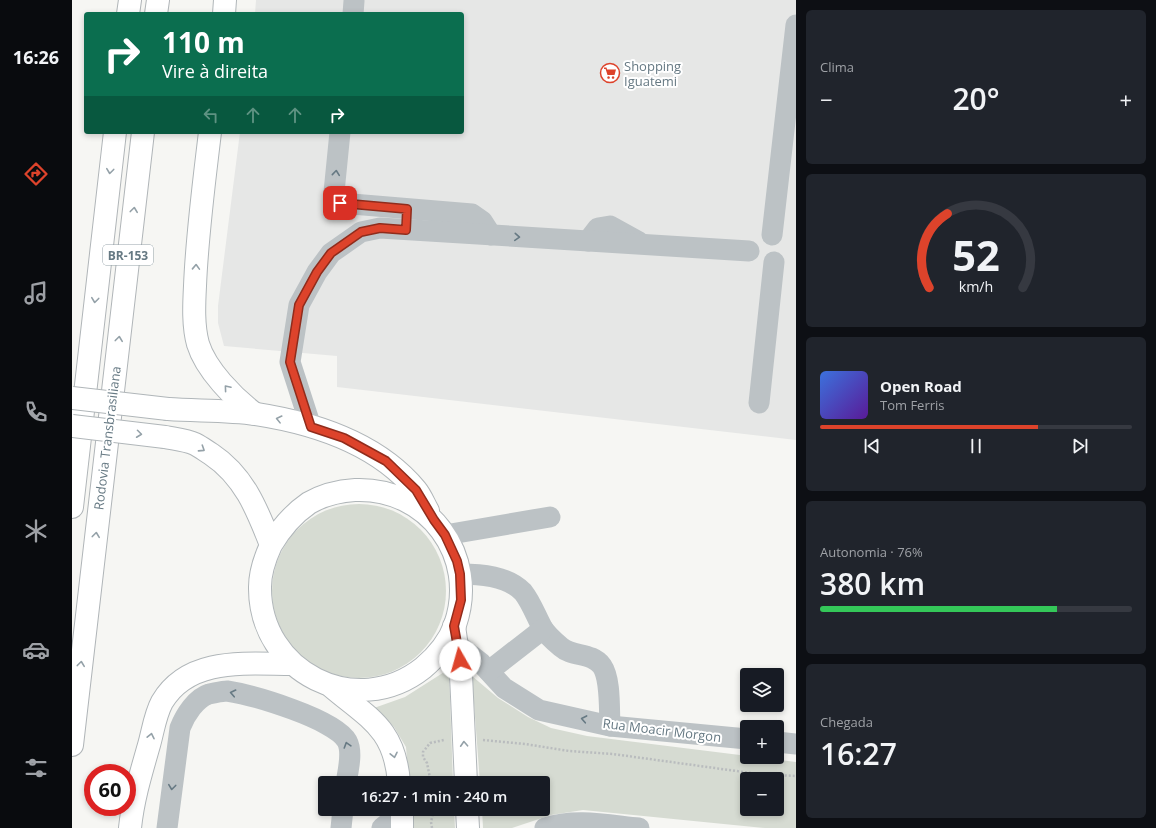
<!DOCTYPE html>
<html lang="pt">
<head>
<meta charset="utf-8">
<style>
	:root { --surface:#171b24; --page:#20242c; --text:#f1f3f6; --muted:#9ea1a6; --line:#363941; --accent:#dd432b }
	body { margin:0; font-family:"Open Sans",sans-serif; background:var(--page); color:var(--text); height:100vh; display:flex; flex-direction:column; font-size:15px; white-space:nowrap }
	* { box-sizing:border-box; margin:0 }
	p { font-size:13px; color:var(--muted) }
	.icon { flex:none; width:22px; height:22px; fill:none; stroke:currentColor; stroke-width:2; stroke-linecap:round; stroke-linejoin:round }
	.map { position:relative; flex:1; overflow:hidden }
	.details { display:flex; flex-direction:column; gap:10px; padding:10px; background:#0d0f14; width:360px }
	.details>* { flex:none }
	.top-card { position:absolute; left:12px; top:12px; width:380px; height:122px; border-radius:4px; box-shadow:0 2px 6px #0003; background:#0b6e4f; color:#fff; overflow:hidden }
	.fabs { position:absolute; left:668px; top:668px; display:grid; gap:8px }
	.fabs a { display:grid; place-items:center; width:44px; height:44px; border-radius:4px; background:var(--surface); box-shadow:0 2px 6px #0003; font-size:20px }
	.speed { position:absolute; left:12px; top:764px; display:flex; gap:8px; font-size:20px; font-weight:700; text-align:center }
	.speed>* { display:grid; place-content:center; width:52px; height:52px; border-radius:50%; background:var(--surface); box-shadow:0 2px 6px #0003; line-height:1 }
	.speed .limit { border:6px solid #d22; background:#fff; color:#111 }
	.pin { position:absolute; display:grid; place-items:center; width:34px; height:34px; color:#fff; margin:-17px; border-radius:8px; box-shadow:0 2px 6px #0006 }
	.me { position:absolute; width:44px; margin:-22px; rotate:353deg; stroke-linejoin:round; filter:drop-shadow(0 0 3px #0008) }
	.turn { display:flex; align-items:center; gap:14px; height:84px; padding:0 12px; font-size:18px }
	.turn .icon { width:52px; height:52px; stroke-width:2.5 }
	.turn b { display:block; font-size:28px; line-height:34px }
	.lanes { display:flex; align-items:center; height:38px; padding:0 12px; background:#0003; justify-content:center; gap:20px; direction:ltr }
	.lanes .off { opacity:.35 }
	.big { font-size:30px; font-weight:600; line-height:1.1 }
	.details .card { flex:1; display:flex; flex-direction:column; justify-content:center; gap:6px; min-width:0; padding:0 14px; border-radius:6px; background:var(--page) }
	.details .dial { align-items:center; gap:0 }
	.dial svg { height:104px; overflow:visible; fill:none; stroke:var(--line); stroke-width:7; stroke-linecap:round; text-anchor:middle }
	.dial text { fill:var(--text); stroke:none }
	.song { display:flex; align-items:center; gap:12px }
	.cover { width:48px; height:48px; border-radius:6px; background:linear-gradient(135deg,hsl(220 70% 55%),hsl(270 70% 35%)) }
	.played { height:4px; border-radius:2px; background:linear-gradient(90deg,var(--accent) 70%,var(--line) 70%) }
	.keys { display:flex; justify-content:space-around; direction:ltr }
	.heat { display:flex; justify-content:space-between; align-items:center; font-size:22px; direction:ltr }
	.charge { height:6px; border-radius:3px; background:linear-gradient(90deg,#34c759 76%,var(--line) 0) }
	.trip { position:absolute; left:246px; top:776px; width:232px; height:40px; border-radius:4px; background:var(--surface); box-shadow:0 2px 6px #0003; font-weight:600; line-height:40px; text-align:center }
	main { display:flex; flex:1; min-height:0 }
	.tab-bar { display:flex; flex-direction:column; width:72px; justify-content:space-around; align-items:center; background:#090b0e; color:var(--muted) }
	.tab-bar .icon { width:28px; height:28px }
	.tab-bar .on { color:var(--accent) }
	.tab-bar b { font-size:18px; color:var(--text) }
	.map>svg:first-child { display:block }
	.built { fill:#e6e7e6 }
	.green { fill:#d6dbd2; fill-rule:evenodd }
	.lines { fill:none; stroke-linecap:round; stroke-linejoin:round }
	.major-casing { stroke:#b0b6b9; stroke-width:24 }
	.highway-casing { stroke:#b0b5b8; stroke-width:24 }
	.path { stroke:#b9bcbe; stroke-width:2.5; stroke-dasharray:2 2; stroke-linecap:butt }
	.minor { stroke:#bcc2c5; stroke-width:21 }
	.major { stroke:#fff; stroke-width:22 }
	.highway { stroke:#fff; stroke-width:22 }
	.major-bridge-casing { stroke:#b0b6b9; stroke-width:24; stroke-linecap:butt }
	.major-bridge { stroke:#fff; stroke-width:22 }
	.oneway { stroke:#94a1a8 }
	.oneway2 { stroke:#667983 }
	.route-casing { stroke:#902c1c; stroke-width:10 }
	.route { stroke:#dd432b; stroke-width:7 }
	.labels { text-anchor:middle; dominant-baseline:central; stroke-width:4; stroke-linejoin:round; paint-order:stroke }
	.shield { fill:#fff; stroke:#94a1a8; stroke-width:1 }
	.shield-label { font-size:12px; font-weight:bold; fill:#667983 }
	.poi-label { font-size:13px; fill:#667983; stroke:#fff; text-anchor:start }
	.street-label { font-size:13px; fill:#667983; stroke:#fff }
</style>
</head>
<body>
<main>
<nav class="tab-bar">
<b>16:26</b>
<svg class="icon on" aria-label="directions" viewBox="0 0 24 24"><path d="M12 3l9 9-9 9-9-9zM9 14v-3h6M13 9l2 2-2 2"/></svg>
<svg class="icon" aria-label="music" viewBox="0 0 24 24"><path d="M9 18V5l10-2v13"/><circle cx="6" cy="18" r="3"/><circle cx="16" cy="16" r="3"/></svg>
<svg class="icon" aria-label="phone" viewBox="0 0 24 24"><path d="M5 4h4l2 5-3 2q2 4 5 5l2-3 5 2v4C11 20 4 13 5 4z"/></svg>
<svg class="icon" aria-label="climate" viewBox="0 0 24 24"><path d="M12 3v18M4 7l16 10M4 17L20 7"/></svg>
<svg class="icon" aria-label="car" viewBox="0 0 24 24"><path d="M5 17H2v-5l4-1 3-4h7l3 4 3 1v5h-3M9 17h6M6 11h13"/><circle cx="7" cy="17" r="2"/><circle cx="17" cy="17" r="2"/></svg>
<svg class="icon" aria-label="filters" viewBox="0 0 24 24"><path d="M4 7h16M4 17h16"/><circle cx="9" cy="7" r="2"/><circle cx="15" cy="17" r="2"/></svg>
</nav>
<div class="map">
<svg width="724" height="828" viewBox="0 0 724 828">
	<rect width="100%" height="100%" fill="#f6f6f3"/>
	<path class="built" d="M184 0H724V440L265 387V356L152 346 146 323V306L168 132H390V14H183Z"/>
	<g class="green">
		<circle cx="287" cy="591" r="87"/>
		<path d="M377 669 381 783H337L334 747 322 727 302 708 333 697Z"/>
		<path d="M400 676 426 698 456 717 479 728 515 736 724 762V828H693L511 810 479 815 440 828H411L410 809H471V783H408ZM675 779H705V809H675Z"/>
		<path d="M339 809H382L383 828H341Z"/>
	</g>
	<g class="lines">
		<defs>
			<g id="major">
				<path d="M152 14 153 0"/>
				<path d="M138 132C132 183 125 235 123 286 122 305 121 326 126 344 134 370 162 398 183 414"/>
				<path d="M96 409C125 411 156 410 184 414 242 423 306 444 344 490 349 496 352 504 356 511"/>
				<path d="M93 437C103 439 114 440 123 444 129 447 134 451 139 454 172 476 185 509 199 545 193 558 188 572 188 587 187 672 284 721 351 668 364 657 377 642 383 625 407 556 356 487 283 490 267 491 251 495 237 503 221 514 209 528 199 545"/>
				<path d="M382 626 389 675 394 783"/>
				<path d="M260 687C298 719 323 729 327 783"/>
				<path d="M330 809V828"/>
				<path d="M395 809 396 828"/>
				<path d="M58 828C61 799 69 773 77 745 81 731 83 715 90 702 117 656 176 664 220 664"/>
			</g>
			<g id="highway">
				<path d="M56 14 58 0"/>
				<path d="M84 14 86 0"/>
				<path d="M0 507 43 132"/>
				<path d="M0 745 71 132"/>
			</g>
		</defs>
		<use href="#major" class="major-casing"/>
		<use href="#highway" class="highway-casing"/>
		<g class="path">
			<path d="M411 740 453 744 497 751 541 754 686 774 724 776"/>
			<path d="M359 783 355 763 351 757V752L358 743 372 740"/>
			<path d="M360 828 359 822 362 809"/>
		</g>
		<g class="minor">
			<path d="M281 14 282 1"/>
			<path d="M268 132 262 192 264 199 268 203 400 214 410 221 419 235"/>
			<path d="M700 235 724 25"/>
			<path d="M516 241 526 228 538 226 567 242"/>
			<path d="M687 403 702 262"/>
			<path d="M239 427 218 362 227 305 245 272 259 253 289 232 308 228 677 251"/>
			<path d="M373 535 478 517"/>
			<path d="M388 574C409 574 436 576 451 592 459 602 464 616 470 627 474 634 483 642 489 647 500 657 520 652 530 666 539 679 537 710 538 726"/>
			<path d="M386 645 409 663 432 688 467 710 538 726 675 739"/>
			<path d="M417 671 471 629"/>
			<path d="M705 742 724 744"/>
			<path d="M95 828 108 728C113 715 124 698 137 694 143 693 150 691 155 691 181 695 263 719 275 741 281 752 276 771 274 783"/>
			<path d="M269 828 271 809"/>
			<path d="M310 828 330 812"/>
			<path d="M473 828C503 818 536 825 567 828"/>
		</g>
		<use href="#major" class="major"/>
		<use href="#highway" class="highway"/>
		<defs>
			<g id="major-bridge">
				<path d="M0 398 96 409"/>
				<path d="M0 426 93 437"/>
			</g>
		</defs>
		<use href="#major-bridge" class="major-bridge-casing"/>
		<use href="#major-bridge" class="major-bridge"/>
	</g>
	<defs><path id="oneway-chevron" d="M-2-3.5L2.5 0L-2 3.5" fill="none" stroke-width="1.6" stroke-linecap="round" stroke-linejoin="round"/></defs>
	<g class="oneway">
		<use href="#oneway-chevron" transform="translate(38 171) rotate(97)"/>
		<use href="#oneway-chevron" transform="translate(62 210) rotate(-83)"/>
		<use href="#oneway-chevron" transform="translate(124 267) rotate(-88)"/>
		<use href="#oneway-chevron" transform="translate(23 300) rotate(97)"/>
		<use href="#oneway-chevron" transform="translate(47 339) rotate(-83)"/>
		<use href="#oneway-chevron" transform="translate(155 388) rotate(-130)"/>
		<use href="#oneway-chevron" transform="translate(207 419) rotate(-166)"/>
		<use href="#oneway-chevron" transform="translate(67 434) rotate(7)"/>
		<use href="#oneway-chevron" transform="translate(130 449) rotate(33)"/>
		<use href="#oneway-chevron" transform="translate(24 535) rotate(-83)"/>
		<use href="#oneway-chevron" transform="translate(9 664) rotate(-83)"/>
		<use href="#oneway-chevron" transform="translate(79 736) rotate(-78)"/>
		<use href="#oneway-chevron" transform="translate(392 744) rotate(-93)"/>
		<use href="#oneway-chevron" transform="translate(322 755) rotate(78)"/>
	</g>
	<g class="oneway2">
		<use href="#oneway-chevron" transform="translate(264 173) rotate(-84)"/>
		<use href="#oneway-chevron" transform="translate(445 237) rotate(4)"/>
		<use href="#oneway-chevron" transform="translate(161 693) rotate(-168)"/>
		<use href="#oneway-chevron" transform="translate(512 719) rotate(-169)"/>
		<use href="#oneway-chevron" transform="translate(275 745) rotate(-107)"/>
		<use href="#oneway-chevron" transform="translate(100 787) rotate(97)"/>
	</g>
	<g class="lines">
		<defs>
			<path id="route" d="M268 203 335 209 334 230 308 228 289 232 259 253 245 272 227 305 218 362 239 427 272 438 314 461 344 490 362 520 373 535 385 561 388 574 389 600 382 626 388 660"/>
		</defs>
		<use href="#route" class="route-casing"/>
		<use href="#route" class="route"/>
	</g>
	<defs>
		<symbol id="supermarket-ring" viewBox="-11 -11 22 22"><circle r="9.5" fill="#fff" stroke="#dd432b" stroke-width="1.5"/><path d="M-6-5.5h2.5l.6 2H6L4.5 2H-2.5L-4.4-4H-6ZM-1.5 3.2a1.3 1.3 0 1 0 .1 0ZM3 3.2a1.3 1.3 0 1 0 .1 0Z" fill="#dd432b"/></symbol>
	</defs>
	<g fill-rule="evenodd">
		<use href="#supermarket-ring" x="527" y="62" width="22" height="22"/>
	</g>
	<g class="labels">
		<rect class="shield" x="31" y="245" width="50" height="20" rx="3"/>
		<g class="shield-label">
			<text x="56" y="255">BR-153</text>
		</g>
		<g class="poi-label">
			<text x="552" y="66">Shopping<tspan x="552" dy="15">Iguatemi</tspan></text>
		</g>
		<g class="street-label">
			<text transform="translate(35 438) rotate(-83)">Rodovia Transbrasiliana</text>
			<text transform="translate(590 730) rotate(7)">Rua Moacir Morgon</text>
		</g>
	</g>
</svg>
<div class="fabs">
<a><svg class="icon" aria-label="layers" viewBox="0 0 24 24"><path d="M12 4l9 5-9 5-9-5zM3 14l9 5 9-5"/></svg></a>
<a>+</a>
<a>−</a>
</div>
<div class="speed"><div class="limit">60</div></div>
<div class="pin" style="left:268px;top:203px;background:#d93025"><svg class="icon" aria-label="arrive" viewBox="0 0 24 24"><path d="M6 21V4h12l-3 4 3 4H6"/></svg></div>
<svg class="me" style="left:388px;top:660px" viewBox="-20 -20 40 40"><circle r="19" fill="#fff"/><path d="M0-13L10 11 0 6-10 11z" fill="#dd432b"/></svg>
<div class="trip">16:27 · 1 min · 240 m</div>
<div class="top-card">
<div class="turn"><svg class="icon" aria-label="right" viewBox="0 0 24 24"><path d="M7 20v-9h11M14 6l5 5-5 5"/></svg><div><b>110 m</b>Vire à direita</div></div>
<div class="lanes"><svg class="icon off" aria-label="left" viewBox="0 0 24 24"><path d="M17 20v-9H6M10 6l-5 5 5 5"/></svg><svg class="icon off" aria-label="ahead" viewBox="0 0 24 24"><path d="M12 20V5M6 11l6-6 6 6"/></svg><svg class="icon off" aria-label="ahead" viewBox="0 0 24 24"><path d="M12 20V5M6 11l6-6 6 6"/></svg><svg class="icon" aria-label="right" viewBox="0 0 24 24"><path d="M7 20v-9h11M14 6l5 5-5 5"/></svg></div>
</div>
</div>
<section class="details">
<div class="card"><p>Clima</p>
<div class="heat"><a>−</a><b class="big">20°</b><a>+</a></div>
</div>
<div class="card dial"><svg viewBox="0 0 100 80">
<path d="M14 69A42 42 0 1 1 86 69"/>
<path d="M14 69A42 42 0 0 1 28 12" stroke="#dd432b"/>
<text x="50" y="56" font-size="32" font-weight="700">52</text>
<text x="50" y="72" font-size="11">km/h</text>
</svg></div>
<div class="card">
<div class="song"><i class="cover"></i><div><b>Open Road</b><p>Tom Ferris</p></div></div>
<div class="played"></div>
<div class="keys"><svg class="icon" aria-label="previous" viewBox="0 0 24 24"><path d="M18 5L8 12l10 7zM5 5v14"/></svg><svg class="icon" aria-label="pause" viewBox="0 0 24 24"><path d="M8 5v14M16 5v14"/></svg><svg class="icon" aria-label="next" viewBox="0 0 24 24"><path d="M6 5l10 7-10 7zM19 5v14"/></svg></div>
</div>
<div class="card"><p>Autonomia · 76%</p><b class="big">380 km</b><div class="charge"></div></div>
<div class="card"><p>Chegada</p><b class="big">16:27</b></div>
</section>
</main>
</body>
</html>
